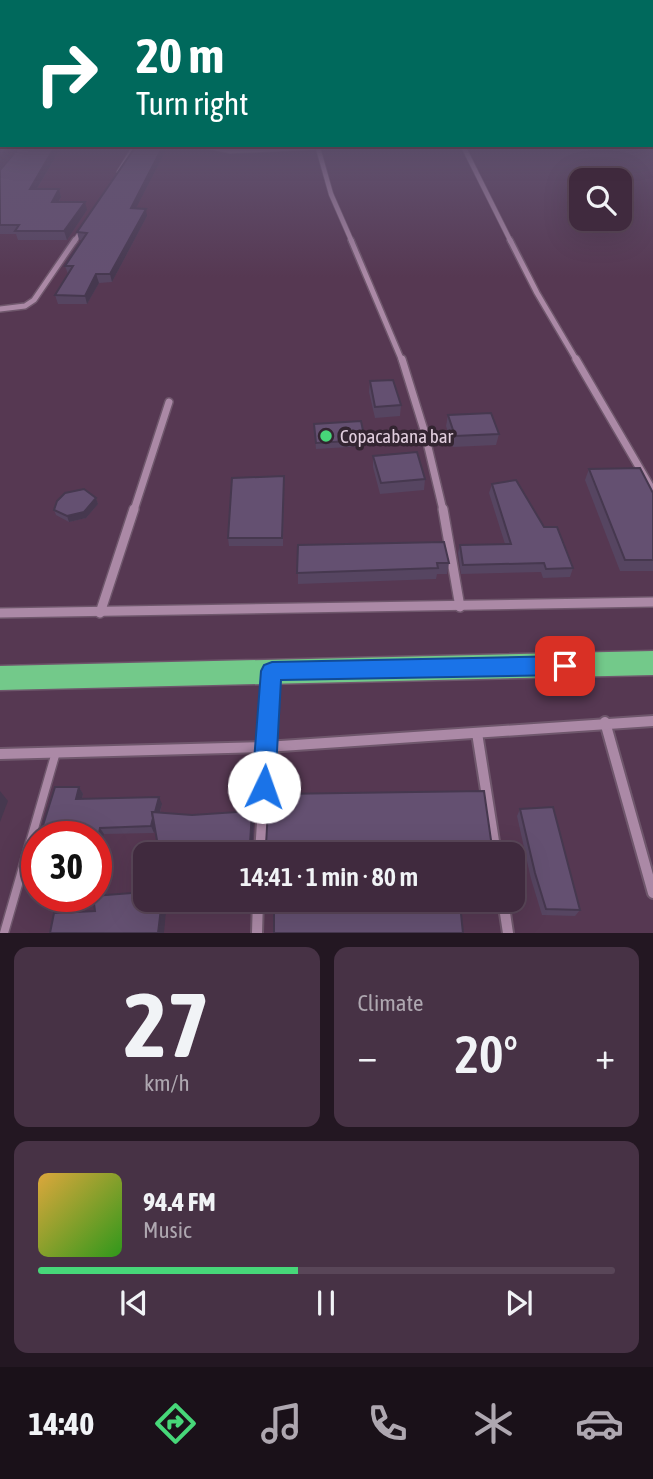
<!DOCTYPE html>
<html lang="en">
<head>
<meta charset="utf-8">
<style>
	:root { --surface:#402a3e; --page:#473245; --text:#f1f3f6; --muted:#aea7b0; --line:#594658; --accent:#47d779 }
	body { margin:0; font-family:"Asap Condensed",sans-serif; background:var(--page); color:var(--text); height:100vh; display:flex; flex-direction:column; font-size:26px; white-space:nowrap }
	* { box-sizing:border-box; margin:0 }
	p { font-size:23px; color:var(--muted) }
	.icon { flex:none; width:38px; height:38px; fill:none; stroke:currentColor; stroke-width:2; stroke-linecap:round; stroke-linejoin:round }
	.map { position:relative; height:933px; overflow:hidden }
	.drawer { display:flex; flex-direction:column; gap:14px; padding:14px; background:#231722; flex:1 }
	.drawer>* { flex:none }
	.guide { position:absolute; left:0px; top:0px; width:654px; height:147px; box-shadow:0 7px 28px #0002,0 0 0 2px var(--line); background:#00695c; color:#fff; overflow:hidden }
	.fabs { position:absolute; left:569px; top:168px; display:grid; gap:14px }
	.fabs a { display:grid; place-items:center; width:63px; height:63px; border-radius:14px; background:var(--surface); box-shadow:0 7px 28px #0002,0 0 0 2px var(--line); font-size:35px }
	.speed { position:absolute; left:21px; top:821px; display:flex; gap:14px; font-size:35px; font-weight:700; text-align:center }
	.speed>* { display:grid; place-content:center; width:91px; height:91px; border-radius:50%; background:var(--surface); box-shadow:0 7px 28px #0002,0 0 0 2px var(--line); line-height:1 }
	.speed .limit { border:10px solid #d22; background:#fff; color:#111 }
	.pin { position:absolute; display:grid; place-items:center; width:60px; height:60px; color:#fff; margin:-30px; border-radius:14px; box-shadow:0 4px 10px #0006 }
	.me { position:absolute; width:77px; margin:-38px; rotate:3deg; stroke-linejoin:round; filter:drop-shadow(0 0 5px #0008) }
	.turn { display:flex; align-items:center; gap:24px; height:147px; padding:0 21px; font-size:32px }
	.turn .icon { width:91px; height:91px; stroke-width:2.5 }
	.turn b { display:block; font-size:49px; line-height:60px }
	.big { font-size:52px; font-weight:600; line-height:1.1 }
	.drawer .tile { flex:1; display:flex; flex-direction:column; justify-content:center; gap:10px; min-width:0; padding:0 24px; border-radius:14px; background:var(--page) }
	.drawer .dial { align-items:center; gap:0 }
	.dial b { font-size:91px; line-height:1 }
	.song { display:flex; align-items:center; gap:21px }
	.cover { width:84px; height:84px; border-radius:10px; background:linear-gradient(135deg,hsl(40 70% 55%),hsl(110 70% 35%)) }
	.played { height:7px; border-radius:4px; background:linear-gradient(90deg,var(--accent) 45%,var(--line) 45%) }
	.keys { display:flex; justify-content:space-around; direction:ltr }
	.heat { display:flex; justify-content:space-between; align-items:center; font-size:38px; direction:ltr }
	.drawer .tiles { flex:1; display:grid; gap:14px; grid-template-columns:1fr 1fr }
	.tile:last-child { grid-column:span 2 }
	.trip { position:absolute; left:133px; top:842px; width:392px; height:70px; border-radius:14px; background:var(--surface); box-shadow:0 7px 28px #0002,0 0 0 2px var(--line); font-weight:600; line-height:70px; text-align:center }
	.dock { display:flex; height:112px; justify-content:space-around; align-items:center; background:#1a1119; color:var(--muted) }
	.dock .icon { width:49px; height:49px }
	.dock .current { color:var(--accent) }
	.dock b { font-size:32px; color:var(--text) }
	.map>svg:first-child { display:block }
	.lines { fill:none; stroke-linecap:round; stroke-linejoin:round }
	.lane-casing { stroke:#6f576c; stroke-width:11 }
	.street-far4-casing { stroke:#6f576c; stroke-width:6 }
	.street-far3-casing { stroke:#6f576c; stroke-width:8 }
	.street-far2-casing { stroke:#6f576c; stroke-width:10 }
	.street-far1-casing { stroke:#6f576c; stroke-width:12 }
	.street-casing { stroke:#6f576c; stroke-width:14 }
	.highway-casing { stroke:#6f576c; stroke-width:3 }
	.lane { stroke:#ab89a6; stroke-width:8 }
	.street-far4 { stroke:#ab89a6; stroke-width:4.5 }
	.street-far3 { stroke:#ab89a6; stroke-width:5 }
	.street-far2 { stroke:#ab89a6; stroke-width:7 }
	.street-far1 { stroke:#ab89a6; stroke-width:9 }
	.street { stroke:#ab89a6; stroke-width:10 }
	.highway { fill:#73c98a; fill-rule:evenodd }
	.wall { fill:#564561 }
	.shaded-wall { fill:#46384f }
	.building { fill:#645071; stroke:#46384f; stroke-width:2 }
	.route { fill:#1a73e8; stroke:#114b97; stroke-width:2 }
	.poi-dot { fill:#47d779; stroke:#332531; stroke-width:2.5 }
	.labels { text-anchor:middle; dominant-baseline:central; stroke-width:7; stroke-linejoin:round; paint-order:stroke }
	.poi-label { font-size:19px; fill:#e1cede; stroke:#332531; text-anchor:start }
</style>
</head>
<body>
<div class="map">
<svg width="653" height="933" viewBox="0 0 653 933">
	<rect width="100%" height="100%" fill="#563852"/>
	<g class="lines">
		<defs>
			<path id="lane" d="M4 933 56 752"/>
			<g id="street-far4">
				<path d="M205 146 230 151 348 146"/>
				<path d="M463 146 511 242"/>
				<path d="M318 148 331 194 352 242"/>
				<path d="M119 172 135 146"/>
				<path d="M74 242 83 229"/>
			</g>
			<g id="street-far3">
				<path d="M351 240 402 361"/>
				<path d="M510 240 537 293 577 361"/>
				<path d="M0 309 25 306 34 300 75 240"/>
			</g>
			<g id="street-far2">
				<path d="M402 359 424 430 443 510"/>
				<path d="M576 359 653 491"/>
				<path d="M134 510 169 402"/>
			</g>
			<g id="street-far1">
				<path d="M443 509 460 607"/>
				<path d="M0 613 653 602"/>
				<path d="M100 613 134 509"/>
				<path d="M270 698 271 675"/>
			</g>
			<g id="street">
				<path d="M605 722 653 893"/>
				<path d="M477 733 496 854"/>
				<path d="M0 754 266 747 653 721"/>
				<path d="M260 854 270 696"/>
				<path d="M503 900 508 933"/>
				<path d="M257 933 258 900"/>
			</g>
			<path id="highway" d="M653 651V675L0 690V666Z"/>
		</defs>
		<use href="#lane" class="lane-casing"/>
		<use href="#street-far4" class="street-far4-casing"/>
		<use href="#street-far3" class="street-far3-casing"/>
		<use href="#street-far2" class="street-far2-casing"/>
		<use href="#street-far1" class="street-far1-casing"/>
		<use href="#street" class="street-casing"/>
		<use href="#highway" class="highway-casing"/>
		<use href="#lane" class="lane"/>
		<use href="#street-far4" class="street-far4"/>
		<use href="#street-far3" class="street-far3"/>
		<use href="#street-far2" class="street-far2"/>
		<use href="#street-far1" class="street-far1"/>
		<use href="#street" class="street"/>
		<use href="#highway" class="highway"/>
	</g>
	<g class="wall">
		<path d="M62 146 37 189H59L61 197 59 202 87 210 67 240H18L16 234H0V170Z"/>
		<path d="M136 146H168L136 208 147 216 112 282 99 283 87 304H58L55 295 68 274 65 266 82 240H79L77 232Z"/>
		<path d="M370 381 401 405 400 416 375 418 369 392Z"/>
		<path d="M448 415 499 434 496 445 453 447 446 426Z"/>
		<path d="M314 424 365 440V446L316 449Z"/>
		<path d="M373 456 425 479 424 490 380 494 373 467Z"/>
		<path d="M589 469 653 493V571H620L585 480Z"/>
		<path d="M284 484 283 546H229L228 538Z"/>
		<path d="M492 484 544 527 573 568 570 577 543 578 541 572 461 574 458 553 460 545 505 544 489 493Z"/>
		<path d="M96 498 98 504 86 518 69 522 56 515 54 510Z"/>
		<path d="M298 545 449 563 447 574H437L436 579 298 584Z"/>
		<path d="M79 787 83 794 82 799 162 804 160 813 254 822 253 849 258 852 493 854H162L158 846 155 828 154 833 104 834 102 844H96V836H41L40 835Z"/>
		<path d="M520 809 580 910 575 916 542 915 531 879 517 816Z"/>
		<path d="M274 900 501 905 496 914 461 913Z"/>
	</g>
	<g class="shaded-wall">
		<path d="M8 146H17L0 168V157Z"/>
		<path d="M55 146H62L32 197 30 189Z"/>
		<path d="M163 146H168L132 216 131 208Z"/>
		<path d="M59 189 61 197 54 210 52 202Z"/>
		<path d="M85 202 87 210 67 240 64 231Z"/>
		<path d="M146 209 147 216 112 282 110 274Z"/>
		<path d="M96 274 99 283 87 304 85 296Z"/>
		<path d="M96 498 98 504 86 518 69 522 67 516Z"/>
		<path d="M79 787 83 794 80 806 76 799Z"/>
		<path d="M0 791 8 801 0 822Z"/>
		<path d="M159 797 162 804 154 833 151 826Z"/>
		<path d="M252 811 254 822 252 854 250 844Z"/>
		<path d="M100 828 104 834 102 844 98 838Z"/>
		<path d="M162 900H167L164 933H158Z"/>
	</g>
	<g class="building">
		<path d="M0 146H8L0 157Z"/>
		<path d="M20 146H55L30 189H59L52 202H85L64 231H15L19 225H0V170Z"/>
		<path d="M136 146H163L131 208 146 209 110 274H96L85 296 55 295 73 266H65L87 233 77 232Z"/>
		<path d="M393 380 401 405 375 407 370 381Z"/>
		<path d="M491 413 499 434 455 436 448 415Z"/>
		<path d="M361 421 365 440 316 443 314 424Z"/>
		<path d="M417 452 425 479 381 483 373 456Z"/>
		<path d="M640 468 653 493V560H625L589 469Z"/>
		<path d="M284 476 282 538H228L232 478Z"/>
		<path d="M516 480 544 527H557L573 568 546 569 544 563 463 565 460 545 511 544 492 484Z"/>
		<path d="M84 489 96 498 84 512 67 516 54 510 57 501 65 493Z"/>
		<path d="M444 542 449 563H437L438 568 297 573 298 545Z"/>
		<path d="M55 787H79L76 799 159 797 155 812H152L153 818 151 826 100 828 98 838H96V836L40 835Z"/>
		<path d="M484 791 493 854H189L190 844 158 846 152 812 192 815 252 811 250 844 253 850 258 852 266 845 268 810H276V794Z"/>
		<path d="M553 807 580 910 546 909 535 873 520 809Z"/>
		<path d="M145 892V900H162L158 933H50L54 913 95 911 93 896Z"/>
		<path d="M274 900H500L501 905 460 904 463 933H274Z"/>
	</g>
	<linearGradient id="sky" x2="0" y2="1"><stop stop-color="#2f1f2d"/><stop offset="0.53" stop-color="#625371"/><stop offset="1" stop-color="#625371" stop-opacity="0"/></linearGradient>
	<rect width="653" height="277" fill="url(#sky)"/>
	<path class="route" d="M565 656 572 659 575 666 572 672 565 675 281 680 275 787 272 796 264 799 255 796 252 787 261 671 264 665 272 662Z"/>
	<circle class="poi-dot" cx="326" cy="436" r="7"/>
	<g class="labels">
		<g class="poi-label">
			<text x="340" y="436">Copacabana bar</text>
		</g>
	</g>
</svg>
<div class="fabs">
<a><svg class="icon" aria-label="search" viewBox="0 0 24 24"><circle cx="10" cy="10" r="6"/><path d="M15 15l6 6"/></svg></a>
</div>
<div class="speed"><div class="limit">30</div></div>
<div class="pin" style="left:565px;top:666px;background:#d93025"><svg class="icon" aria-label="arrive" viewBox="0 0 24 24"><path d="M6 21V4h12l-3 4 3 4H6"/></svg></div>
<svg class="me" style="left:264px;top:787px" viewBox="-20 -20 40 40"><circle r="19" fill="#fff"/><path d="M0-13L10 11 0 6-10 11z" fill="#1a73e8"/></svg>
<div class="trip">14:41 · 1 min · 80 m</div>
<div class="guide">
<div class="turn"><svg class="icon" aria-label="right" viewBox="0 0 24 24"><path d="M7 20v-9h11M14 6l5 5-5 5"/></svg><div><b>20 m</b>Turn right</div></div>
</div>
</div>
<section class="drawer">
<div class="tiles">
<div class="tile dial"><b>27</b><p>km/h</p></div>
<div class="tile"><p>Climate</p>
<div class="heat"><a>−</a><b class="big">20°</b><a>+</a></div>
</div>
<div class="tile">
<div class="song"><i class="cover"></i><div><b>94.4 FM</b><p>Music</p></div></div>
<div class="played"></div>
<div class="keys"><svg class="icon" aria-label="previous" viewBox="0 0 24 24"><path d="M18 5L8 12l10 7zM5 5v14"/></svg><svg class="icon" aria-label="pause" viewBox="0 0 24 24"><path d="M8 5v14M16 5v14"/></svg><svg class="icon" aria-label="next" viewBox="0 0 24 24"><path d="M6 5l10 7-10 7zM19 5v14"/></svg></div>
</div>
</div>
</section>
<nav class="dock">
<b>14:40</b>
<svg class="icon current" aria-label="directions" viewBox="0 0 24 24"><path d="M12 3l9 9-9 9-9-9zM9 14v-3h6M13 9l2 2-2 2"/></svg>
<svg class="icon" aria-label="music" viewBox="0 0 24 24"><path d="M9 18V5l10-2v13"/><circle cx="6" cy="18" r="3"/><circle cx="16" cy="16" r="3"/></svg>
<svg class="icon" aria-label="phone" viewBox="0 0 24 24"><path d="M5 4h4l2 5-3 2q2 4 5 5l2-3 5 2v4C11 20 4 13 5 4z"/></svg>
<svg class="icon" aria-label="climate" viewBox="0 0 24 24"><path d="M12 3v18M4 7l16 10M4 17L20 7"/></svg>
<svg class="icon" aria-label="car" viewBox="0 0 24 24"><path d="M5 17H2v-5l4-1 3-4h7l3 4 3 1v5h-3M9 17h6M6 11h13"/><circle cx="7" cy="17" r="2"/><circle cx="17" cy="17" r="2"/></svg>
</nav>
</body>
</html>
